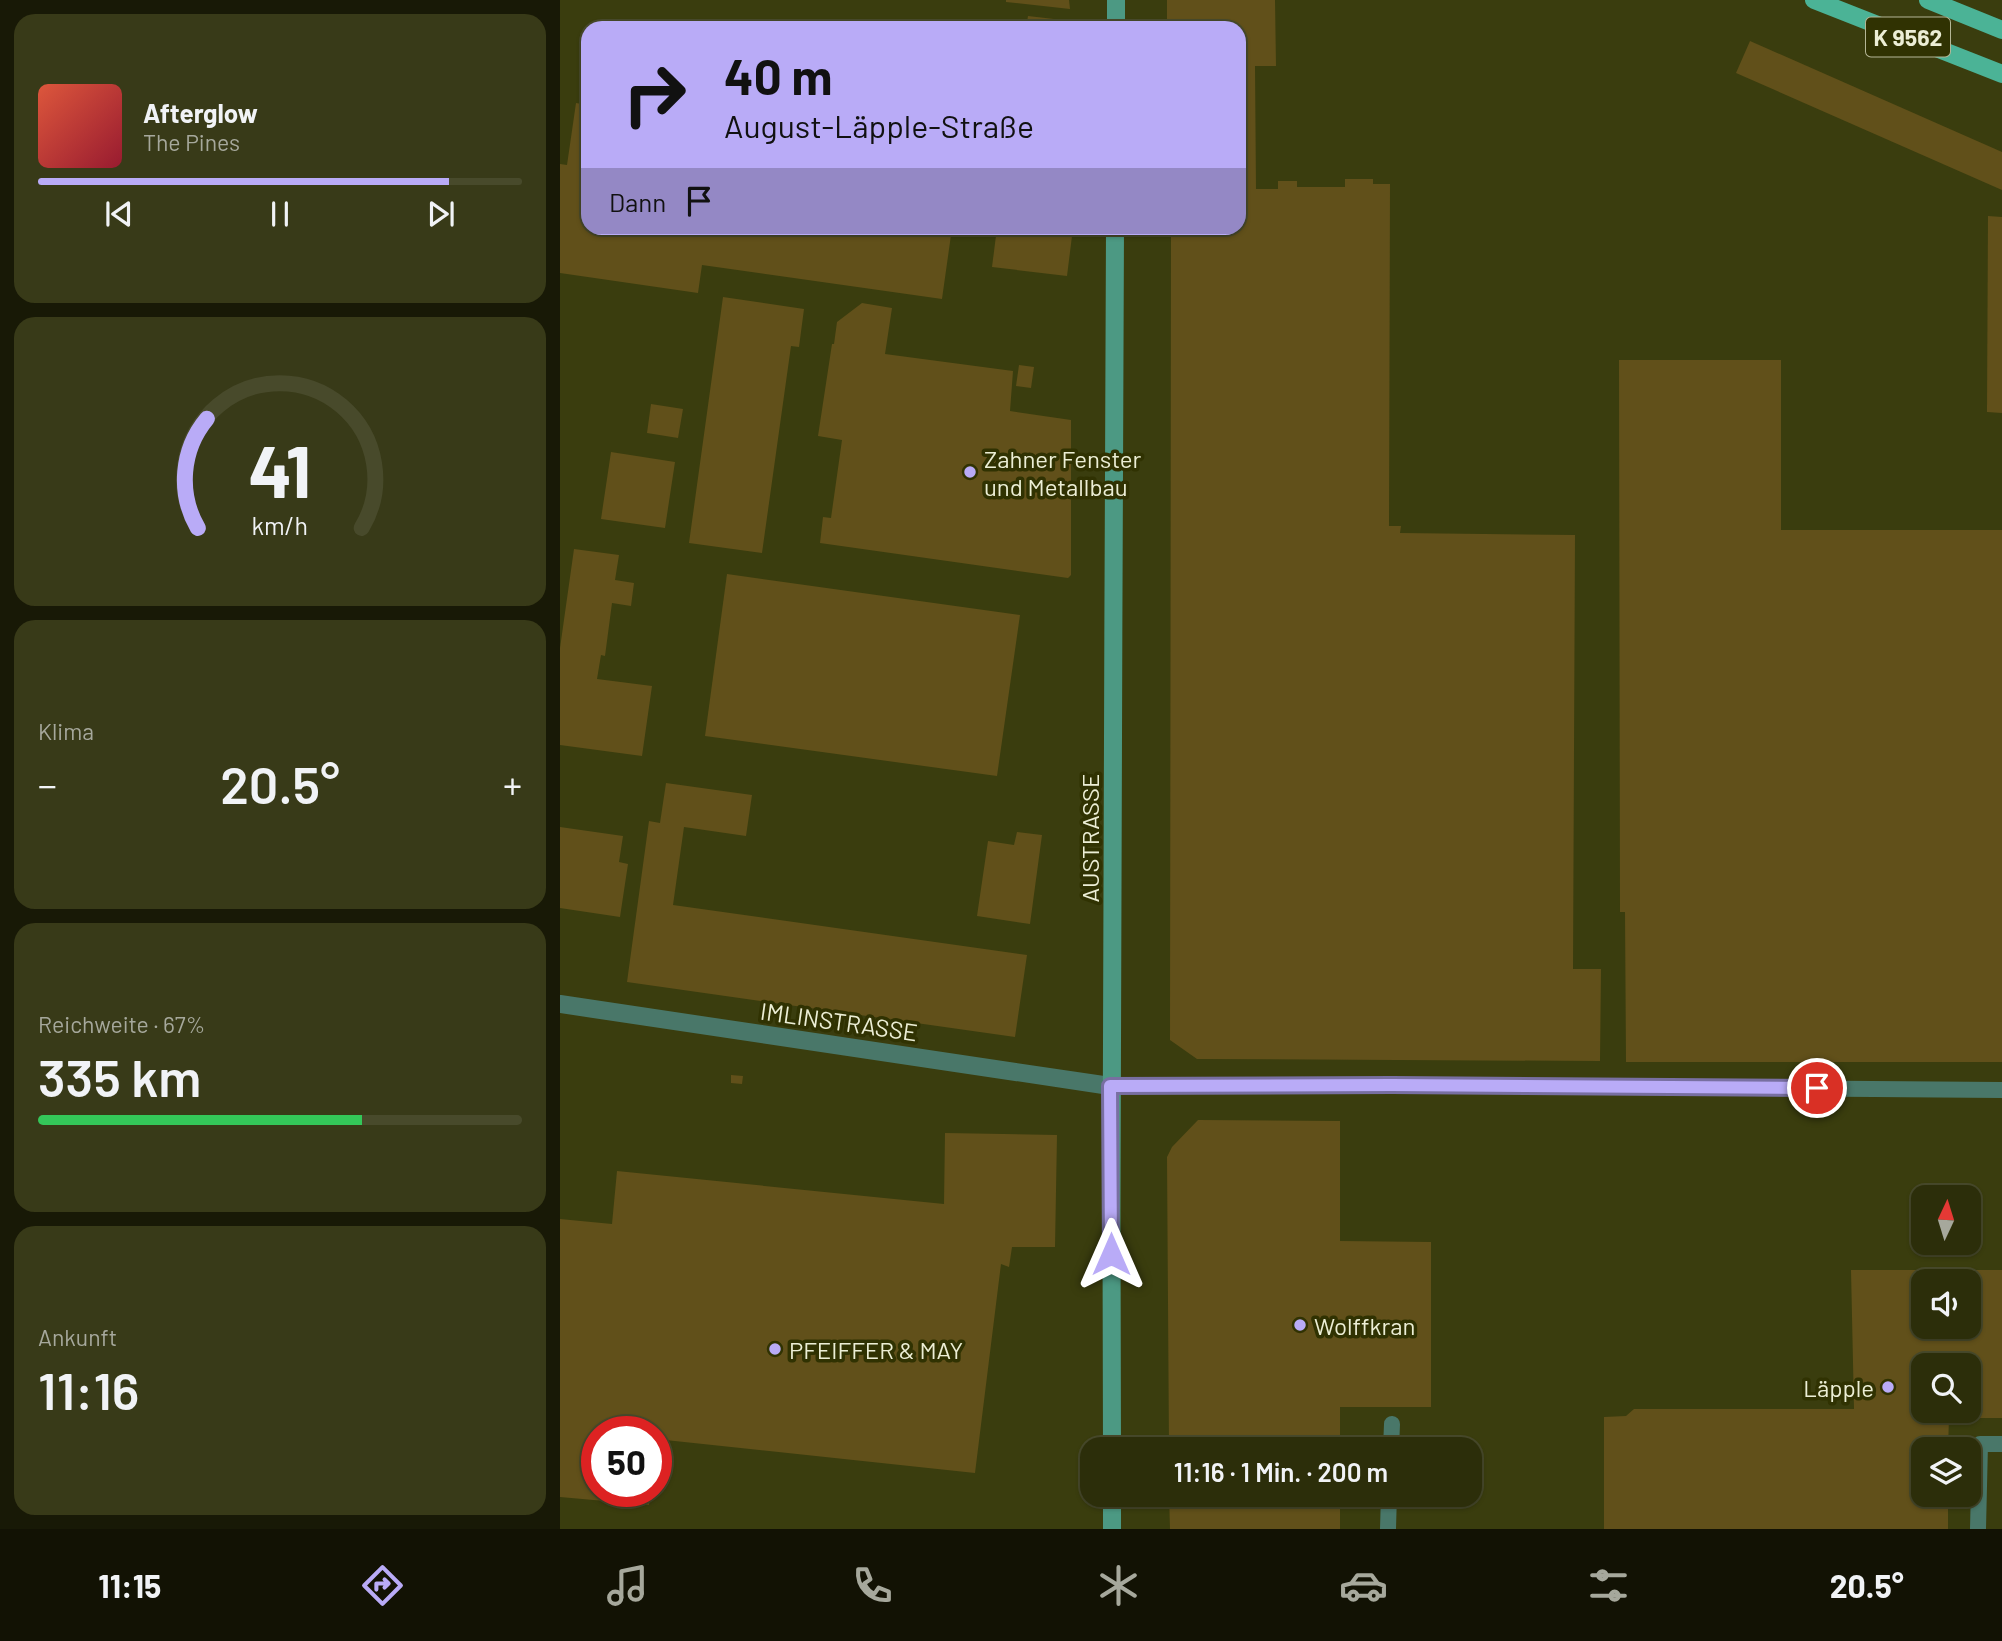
<!DOCTYPE html>
<html lang="de">
<head>
<meta charset="utf-8">
<style>
	:root { --surface:#2c2e0a; --page:#383a18; --text:#f1f3f6; --muted:#a6a89c; --line:#484a2b; --accent:#b9abf7 }
	body { margin:0; font-family:Barlow,sans-serif; background:var(--page); color:var(--text); height:100vh; display:flex; flex-direction:column; font-size:26px; white-space:nowrap }
	* { box-sizing:border-box; margin:0 }
	p { font-size:23px; color:var(--muted) }
	.icon { flex:none; width:38px; height:38px; fill:none; stroke:currentColor; stroke-width:2; stroke-linecap:round; stroke-linejoin:round }
	.map { position:relative; flex:1; overflow:hidden }
	.panel { display:flex; flex-direction:column; gap:14px; padding:14px; background:#181906; width:560px }
	.panel>* { flex:none }
	.top-card { position:absolute; left:21px; top:21px; width:665px; height:214px; border-radius:21px; box-shadow:0 2px 5px #0004,0 0 0 2px var(--line); background:#b9abf7; color:#111; overflow:hidden }
	.needle { width:46px; rotate:4deg }
	.controls { position:absolute; left:1351px; top:1185px; display:grid; gap:14px }
	.controls a { display:grid; place-items:center; width:70px; height:70px; border-radius:14px; background:var(--surface); box-shadow:0 2px 5px #0004,0 0 0 2px var(--line); font-size:35px }
	.speed { position:absolute; left:21px; top:1416px; display:flex; gap:14px; font-size:35px; font-weight:700; text-align:center }
	.speed>* { display:grid; place-content:center; width:91px; height:91px; border-radius:50%; background:var(--surface); box-shadow:0 2px 5px #0004,0 0 0 2px var(--line); line-height:1 }
	.speed .limit { border:10px solid #d22; background:#fff; color:#111 }
	.pin { position:absolute; display:grid; place-items:center; width:60px; height:60px; color:#fff; margin:-30px; border:4px solid #fff; border-radius:50%; box-shadow:0 2px 7px #0007 }
	.me { position:absolute; width:77px; margin:-38px; rotate:0deg; stroke-linejoin:round; filter:drop-shadow(0 0 5px #0008) }
	.turn { display:flex; align-items:center; gap:24px; height:147px; padding:0 28px; font-size:32px }
	.turn .icon { width:91px; height:91px; stroke-width:2.5 }
	.turn b { display:block; font-size:49px; line-height:60px }
	.then { display:flex; align-items:center; height:66px; padding:0 28px; background:#0003; gap:14px; font-size:26px }
	.big { font-size:52px; font-weight:600; line-height:1.1 }
	.panel .widget { flex:1; display:flex; flex-direction:column; justify-content:center; gap:10px; min-width:0; padding:0 24px; border-radius:21px; background:var(--page) }
	.panel .dial { align-items:center; gap:0 }
	.dial svg { height:182px; overflow:visible; fill:none; stroke:var(--line); stroke-width:7; stroke-linecap:round; text-anchor:middle }
	.dial text { fill:var(--text); stroke:none }
	.song { display:flex; align-items:center; gap:21px }
	.cover { width:84px; height:84px; border-radius:10px; background:linear-gradient(135deg,hsl(10 70% 55%),hsl(350 70% 35%)) }
	.played { height:7px; border-radius:4px; background:linear-gradient(90deg,var(--accent) 85%,var(--line) 85%) }
	.keys { display:flex; justify-content:space-around; direction:ltr }
	.heat { display:flex; justify-content:space-between; align-items:center; font-size:38px; direction:ltr }
	.charge { height:10px; border-radius:5px; background:linear-gradient(90deg,#34c759 67%,var(--line) 0) }
	.trip { position:absolute; left:520px; top:1437px; width:402px; height:70px; border-radius:21px; background:var(--surface); box-shadow:0 2px 5px #0004,0 0 0 2px var(--line); font-weight:600; line-height:70px; text-align:center }
	.menu { display:flex; height:112px; justify-content:space-around; align-items:center; background:#121204; color:var(--muted) }
	.menu .icon { width:49px; height:49px }
	.menu .on { color:var(--accent) }
	.menu b { font-size:32px; color:var(--text) }
	main { display:flex; flex:1; min-height:0 }
	.map>svg:first-child { display:block }
	.building { fill:#61501a; fill-rule:evenodd }
	.lines { fill:none; stroke-linecap:round; stroke-linejoin:round }
	.lane { stroke:#497769; stroke-width:16 }
	.street { stroke:#497769; stroke-width:18 }
	.secondary { stroke:#4c9983; stroke-width:18 }
	.primary { stroke:#4bb396; stroke-width:18 }
	.route-casing { stroke:#786fa1; stroke-width:18 }
	.route { stroke:#b9abf7; stroke-width:12 }
	.poi-dot { fill:#b9abf7; stroke:#303202; stroke-width:2.5 }
	.labels { text-anchor:middle; dominant-baseline:central; stroke-width:7; stroke-linejoin:round; paint-order:stroke }
	.shield { fill:#303202; stroke:#b4b696; stroke-width:2 }
	.shield-label { font-size:23px; font-weight:bold; fill:#eceed5 }
	.poi-label { font-size:24px; fill:#eceed5; stroke:#303202; text-anchor:start }
	.street-label { font-size:24px; fill:#eceed5; stroke:#303202 }
</style>
</head>
<body>
<main>
<section class="panel">
<div class="widget">
<div class="song"><i class="cover"></i><div><b>Afterglow</b><p>The Pines</p></div></div>
<div class="played"></div>
<div class="keys"><svg class="icon" aria-label="previous" viewBox="0 0 24 24"><path d="M18 5L8 12l10 7zM5 5v14"/></svg><svg class="icon" aria-label="pause" viewBox="0 0 24 24"><path d="M8 5v14M16 5v14"/></svg><svg class="icon" aria-label="next" viewBox="0 0 24 24"><path d="M6 5l10 7-10 7zM19 5v14"/></svg></div>
</div>
<div class="widget dial"><svg viewBox="0 0 100 80">
<path d="M14 69A42 42 0 1 1 86 69"/>
<path d="M14 69A42 42 0 0 1 18 21" stroke="#b9abf7"/>
<text x="50" y="56" font-size="32" font-weight="700">41</text>
<text x="50" y="72" font-size="11">km/h</text>
</svg></div>
<div class="widget"><p>Klima</p>
<div class="heat"><a>−</a><b class="big">20.5°</b><a>+</a></div>
</div>
<div class="widget"><p>Reichweite · 67%</p><b class="big">335 km</b><div class="charge"></div></div>
<div class="widget"><p>Ankunft</p><b class="big">11:16</b></div>
</section>
<div class="map">
<svg width="1442" height="1529" viewBox="0 0 1442 1529">
	<rect width="100%" height="100%" fill="#3a3d0e"/>
	<g class="building">
		<path d="M446 0H509L510 9 446 2Z"/>
		<path d="M607 0H715L716 66H695L696 189H718V181H737V187H785V179H813V184H830L829 526H841L840 533 1015 535 1013 969H1041L1040 1061 637 1059 610 1040 611 228H679V28H607Z"/>
		<path d="M468 16 494 19 492 28H466Z"/>
		<path d="M1190 41 1442 152V190L1176 73Z"/>
		<path d="M16 103 28 105V228H392L382 299 142 265 138 293 0 273V164L7 165Z"/>
		<path d="M1428 216 1442 217V413L1427 412Z"/>
		<path d="M437 228H513L507 276 432 267Z"/>
		<path d="M163 297 244 309 239 347 231 346 202 553 129 543Z"/>
		<path d="M302 303 332 308 325 354 453 371 450 411 511 420V575L508 578 260 543 263 517 271 518 282 440 258 436 272 344H274L277 322Z"/>
		<path d="M1059 360H1221V530H1442V1062H1066L1065 912H1060Z"/>
		<path d="M459 365 474 367 471 388 456 386Z"/>
		<path d="M91 404 123 409 118 438 87 433Z"/>
		<path d="M51 452 115 462 105 528 41 519Z"/>
		<path d="M14 549 59 555 55 580 74 583 71 606 52 603 45 656 41 655 37 679 92 686 82 756 0 745V648Z"/>
		<path d="M167 574 460 615 437 776 145 736Z"/>
		<path d="M106 783 192 795 186 836 124 827 113 905 467 955 455 1037 67 982 89 821 100 823Z"/>
		<path d="M0 827 63 836 59 862 68 864 60 917 0 908Z"/>
		<path d="M457 832 482 835 470 924 417 916 428 841 454 845Z"/>
		<path d="M171 1075 183 1076 182 1084 171 1083Z"/>
		<path d="M638 1120 780 1121V1241L871 1242V1407H780V1449H609L607 1157 612 1147Z"/>
		<path d="M385 1133 497 1135 495 1247H452L449 1267 441 1264 415 1473 96 1439V1432H37V1491H91L89 1505 0 1497V1219L52 1224 57 1171 384 1204Z"/>
		<path d="M1291 1270H1442V1418H1389L1388 1449H1363V1494H1388V1529H1044V1417L1066 1416 1074 1409H1294ZM1363 1281H1409V1326H1363ZM1363 1365H1409V1410H1363Z"/>
		<path d="M609 1494H780V1529H610Z"/>
	</g>
	<g class="lines">
		<g class="lane">
			<path d="M550 1086 832 1085 1442 1090"/>
			<path d="M831 1449 832 1424"/>
			<path d="M828 1529 829 1494"/>
			<path d="M1418 1529 1420 1444H1442"/>
		</g>
		<path class="street" d="M0 1004 550 1086"/>
		<g class="secondary">
			<path d="M556 28V0"/>
			<path d="M552 1449C550 1042 554 635 555 228"/>
			<path d="M552 1494V1529"/>
		</g>
		<g class="primary">
			<path d="M1254 0 1442 74"/>
			<path d="M1368 0 1442 30"/>
		</g>
	</g>
	<g class="lines">
		<defs>
			<path id="route" d="M551 1254 550 1086 832 1085 1257 1088"/>
		</defs>
		<use href="#route" class="route-casing"/>
		<use href="#route" class="route"/>
	</g>
	<g class="poi-dot">
		<circle cx="410" cy="472" r="7"/>
		<circle cx="740" cy="1325" r="7"/>
		<circle cx="215" cy="1349" r="7"/>
		<circle cx="1328" cy="1387" r="7"/>
	</g>
	<g class="labels">
		<rect class="shield" x="1306" y="17.5" width="84" height="39" rx="5"/>
		<g class="shield-label">
			<text x="1348" y="37">K 9562</text>
		</g>
		<g class="poi-label">
			<text x="424" y="458">Zahner Fenster<tspan x="424" dy="28">und Metallbau</tspan></text>
			<text x="754" y="1325">Wolffkran</text>
			<text x="229" y="1349">PFEIFFER &amp; MAY</text>
			<text x="1314" y="1387" text-anchor="end">Läpple</text>
		</g>
		<g class="street-label">
			<text transform="translate(529 838) rotate(-90)">AUSTRASSE</text>
			<text transform="translate(279 1021) rotate(8)">IMLINSTRASSE</text>
		</g>
	</g>
</svg>
<div class="controls">
<a><svg class="needle" viewBox="-14 -14 28 28"><path d="M0-13l5 13h-10z" fill="#e53935"/><path d="M0 13l5-13h-10z" fill="#a6a89c"/></svg></a>
<a><svg class="icon" aria-label="sound" viewBox="0 0 24 24"><path d="M4 9h4l5-4v14l-5-4H4zM17 9q2 3 0 6"/></svg></a>
<a><svg class="icon" aria-label="search" viewBox="0 0 24 24"><circle cx="10" cy="10" r="6"/><path d="M15 15l6 6"/></svg></a>
<a><svg class="icon" aria-label="layers" viewBox="0 0 24 24"><path d="M12 4l9 5-9 5-9-5zM3 14l9 5 9-5"/></svg></a>
</div>
<div class="speed"><div class="limit">50</div></div>
<div class="pin" style="left:1257px;top:1088px;background:#d93025"><svg class="icon" aria-label="arrive" viewBox="0 0 24 24"><path d="M6 21V4h12l-3 4 3 4H6"/></svg></div>
<svg class="me" style="left:551px;top:1254px" viewBox="-20 -20 40 40"><path d="M0-17L14 15 0 8-14 15z" fill="#b9abf7" stroke="#fff" stroke-width="4"/></svg>
<div class="trip">11:16 · 1 Min. · 200 m</div>
<div class="top-card">
<div class="turn"><svg class="icon" aria-label="right" viewBox="0 0 24 24"><path d="M7 20v-9h11M14 6l5 5-5 5"/></svg><div><b>40 m</b>August-Läpple-Straße</div></div>
<div class="then">Dann<svg class="icon" aria-label="arrive" viewBox="0 0 24 24"><path d="M6 21V4h12l-3 4 3 4H6"/></svg></div>
</div>
</div>
</main>
<nav class="menu">
<b>11:15</b>
<svg class="icon on" aria-label="directions" viewBox="0 0 24 24"><path d="M12 3l9 9-9 9-9-9zM9 14v-3h6M13 9l2 2-2 2"/></svg>
<svg class="icon" aria-label="music" viewBox="0 0 24 24"><path d="M9 18V5l10-2v13"/><circle cx="6" cy="18" r="3"/><circle cx="16" cy="16" r="3"/></svg>
<svg class="icon" aria-label="phone" viewBox="0 0 24 24"><path d="M5 4h4l2 5-3 2q2 4 5 5l2-3 5 2v4C11 20 4 13 5 4z"/></svg>
<svg class="icon" aria-label="climate" viewBox="0 0 24 24"><path d="M12 3v18M4 7l16 10M4 17L20 7"/></svg>
<svg class="icon" aria-label="car" viewBox="0 0 24 24"><path d="M5 17H2v-5l4-1 3-4h7l3 4 3 1v5h-3M9 17h6M6 11h13"/><circle cx="7" cy="17" r="2"/><circle cx="17" cy="17" r="2"/></svg>
<svg class="icon" aria-label="filters" viewBox="0 0 24 24"><path d="M4 7h16M4 17h16"/><circle cx="9" cy="7" r="2"/><circle cx="15" cy="17" r="2"/></svg>
<b>20.5°</b>
</nav>
</body>
</html>
